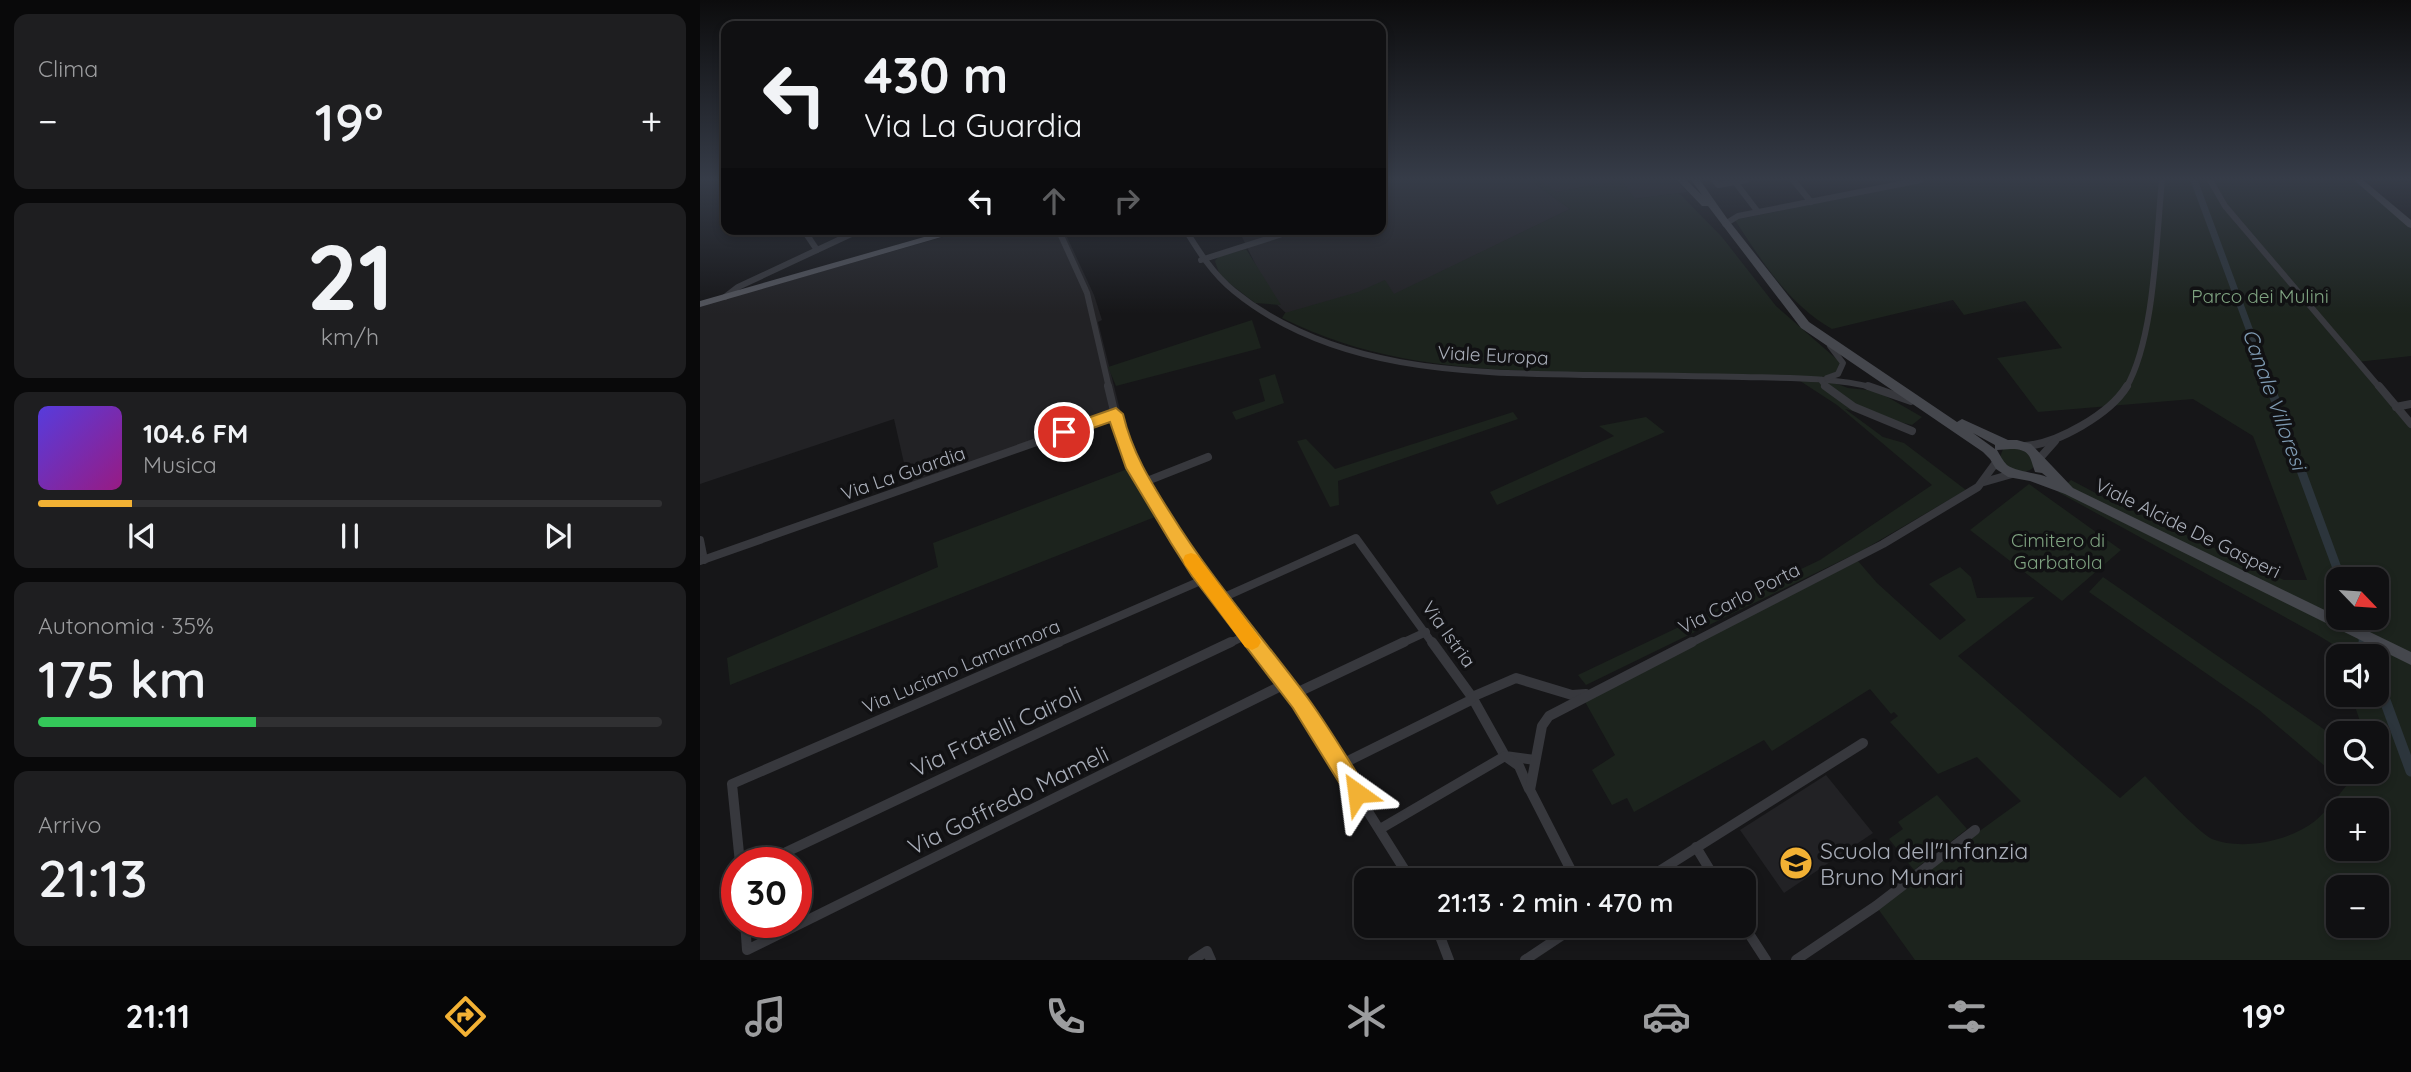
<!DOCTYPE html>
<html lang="it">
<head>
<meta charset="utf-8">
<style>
	:root { --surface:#101012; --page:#1e1e20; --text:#f1f3f6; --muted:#9c9d9f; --line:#303032; --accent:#f2b134 }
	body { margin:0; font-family:Quicksand,sans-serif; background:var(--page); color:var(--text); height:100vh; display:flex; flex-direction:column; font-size:26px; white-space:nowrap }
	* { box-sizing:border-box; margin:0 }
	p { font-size:23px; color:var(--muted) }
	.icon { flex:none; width:38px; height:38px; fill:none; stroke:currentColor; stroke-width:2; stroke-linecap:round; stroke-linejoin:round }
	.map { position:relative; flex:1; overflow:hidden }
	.panel { display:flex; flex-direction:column; gap:14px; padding:14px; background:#09090a; width:700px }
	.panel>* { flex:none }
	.banner { position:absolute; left:21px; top:21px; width:665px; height:214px; border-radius:14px; box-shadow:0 4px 10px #0003,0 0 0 2px var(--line); background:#101012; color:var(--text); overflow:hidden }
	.needle { width:46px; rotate:115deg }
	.buttons { position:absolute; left:1626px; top:567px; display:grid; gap:14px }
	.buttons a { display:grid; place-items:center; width:63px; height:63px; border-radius:14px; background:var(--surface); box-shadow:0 4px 10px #0003,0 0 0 2px var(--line); font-size:35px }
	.speed { position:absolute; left:21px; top:847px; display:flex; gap:14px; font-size:35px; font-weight:700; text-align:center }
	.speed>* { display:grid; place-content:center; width:91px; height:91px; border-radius:50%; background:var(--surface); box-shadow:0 4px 10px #0003,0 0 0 2px var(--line); line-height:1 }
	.speed .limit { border:10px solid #d22; background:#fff; color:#111 }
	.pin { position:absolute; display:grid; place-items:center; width:60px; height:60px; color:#fff; margin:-30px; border:4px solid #fff; border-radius:50%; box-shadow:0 2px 7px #0007 }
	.me { position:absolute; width:77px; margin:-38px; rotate:329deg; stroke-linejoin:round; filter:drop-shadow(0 0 5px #0008) }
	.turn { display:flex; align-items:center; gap:24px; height:147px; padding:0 28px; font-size:32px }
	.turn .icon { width:91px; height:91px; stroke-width:2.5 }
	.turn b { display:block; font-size:49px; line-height:60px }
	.lanes { display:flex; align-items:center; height:66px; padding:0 28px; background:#0003; justify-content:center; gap:35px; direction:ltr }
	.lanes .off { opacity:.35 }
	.big { font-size:52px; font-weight:600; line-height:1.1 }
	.panel .tile { flex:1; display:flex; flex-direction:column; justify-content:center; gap:10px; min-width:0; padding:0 24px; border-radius:14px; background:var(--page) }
	.panel .dial { align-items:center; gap:0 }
	.dial b { font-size:91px; line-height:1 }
	.song { display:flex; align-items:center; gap:21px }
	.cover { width:84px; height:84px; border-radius:10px; background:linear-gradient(135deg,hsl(250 70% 55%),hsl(310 70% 35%)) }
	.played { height:7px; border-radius:4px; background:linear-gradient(90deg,var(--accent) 15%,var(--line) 15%) }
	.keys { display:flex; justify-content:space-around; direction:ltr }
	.heat { display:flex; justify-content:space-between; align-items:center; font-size:38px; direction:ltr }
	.charge { height:10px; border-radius:5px; background:linear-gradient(90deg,#34c759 35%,var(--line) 0) }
	.trip { position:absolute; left:654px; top:868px; width:402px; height:70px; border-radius:14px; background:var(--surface); box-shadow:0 4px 10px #0003,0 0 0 2px var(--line); font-weight:600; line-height:70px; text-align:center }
	.menu { display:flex; height:112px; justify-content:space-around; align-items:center; background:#060607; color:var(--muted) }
	.menu .icon { width:49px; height:49px }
	.menu .current { color:var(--accent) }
	.menu b { font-size:32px; color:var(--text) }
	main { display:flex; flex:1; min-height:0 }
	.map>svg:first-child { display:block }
	.built { fill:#222225 }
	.green { fill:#1c231d; fill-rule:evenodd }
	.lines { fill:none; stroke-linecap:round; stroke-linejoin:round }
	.canal-far2 { stroke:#2c353c; stroke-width:7 }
	.canal-far1 { stroke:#2c353c; stroke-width:9 }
	.canal { stroke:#2c353c; stroke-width:11 }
	.street-far2 { stroke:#37383d; stroke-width:6 }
	.street-far1 { stroke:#37383d; stroke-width:8 }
	.street { stroke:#37383d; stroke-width:10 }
	.secondary { fill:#45474d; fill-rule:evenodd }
	.primary { fill:#53555c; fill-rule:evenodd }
	.route { fill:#f2b134; stroke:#9d7322; stroke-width:2 }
	.slow { fill:#f59e0b }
	.labels { text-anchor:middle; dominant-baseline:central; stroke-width:7; stroke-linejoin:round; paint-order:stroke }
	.park-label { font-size:19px; fill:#7fa381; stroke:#111113 }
	.street-label { font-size:19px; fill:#a8adb8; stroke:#111113 }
	.water-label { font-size:21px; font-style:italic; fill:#7f9bb3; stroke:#111113 }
	.near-street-label { font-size:23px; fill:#a8adb8; stroke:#111113 }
	.near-poi-label { font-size:23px; fill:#a8adb8; stroke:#111113; text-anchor:start }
</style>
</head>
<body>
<main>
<section class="panel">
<div class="tile"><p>Clima</p>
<div class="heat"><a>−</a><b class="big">19°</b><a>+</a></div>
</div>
<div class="tile dial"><b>21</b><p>km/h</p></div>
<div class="tile">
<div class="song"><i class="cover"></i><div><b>104.6 FM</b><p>Musica</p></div></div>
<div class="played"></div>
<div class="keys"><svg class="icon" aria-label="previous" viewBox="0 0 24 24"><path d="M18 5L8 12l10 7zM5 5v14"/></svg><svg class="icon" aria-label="pause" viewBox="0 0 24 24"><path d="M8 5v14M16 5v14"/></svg><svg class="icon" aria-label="next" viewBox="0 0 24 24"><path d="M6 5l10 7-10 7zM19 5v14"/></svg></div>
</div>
<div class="tile"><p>Autonomia · 35%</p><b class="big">175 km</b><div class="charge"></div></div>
<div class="tile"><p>Arrivo</p><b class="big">21:13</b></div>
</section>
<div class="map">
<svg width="1711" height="960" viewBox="0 0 1711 960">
	<rect width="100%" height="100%" fill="#161618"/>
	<g class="built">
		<path d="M681 180H830L870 209 694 295 657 294 587 314 574 302 542 237 564 232V229H681Z"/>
		<path d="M840 180H976L987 192 934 199 922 180 856 192Z"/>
		<path d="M271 229H346L367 237 394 295 402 320 398 322 420 410 209 485 194 419 0 484V306Z"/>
		<path d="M1126 775 1173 833 1084 893 1040 830Z"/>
	</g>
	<g class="green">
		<path d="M830 180H840L856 192 922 180 935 199 979 193 1022 237 1076 306 1140 362 1136 372 1121 378 1148 388 1177 391 1222 417 1212 425 1145 409 1183 437 1204 443 1266 490 1163 550 886 685 878 675 1120 560 1232 485 1137 405 1094 377C1026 376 959 374 892 373 782 370 682 368 582 318L585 313 658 292 685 280 694 294 870 209Z"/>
		<path d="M1232 180H1656L1711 228V356L1657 362 1711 427V960H1215L1176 906 1321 801 1277 757 1238 774 1190 722 1198 716 1194 712 1191 714 1170 689 1072 751 1064 740 934 812 927 798 912 805 892 770 915 755 884 700 1158 561 1177 583 1240 640 1266 620 1229 584 1260 567 1271 577 1277 598 1335 597 1258 656 1420 798 1445 776C1457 788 1500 834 1512 839 1542 851 1590 841 1615 821 1627 811 1637 797 1647 785L1559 710 1389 592 1403 577 1625 730 1662 727 1651 695H1676V656H1638L1634 645 1621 637 1358 492 1371 480 1405 498 1584 580H1607L1553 436 1493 399 1338 412 1297 358 1362 348 1325 301 1264 315 1253 300 1132 329C1089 305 1061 260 1035 220ZM1638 579H1676V618H1638ZM1638 733H1676V772H1638ZM1638 810H1676V849H1638ZM1638 887H1676V926H1638Z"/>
		<path d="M546 249 581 305 555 303 520 276 515 261 518 257Z"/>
		<path d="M552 320 561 348 416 386 408 367Z"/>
		<path d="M575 374 584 403 536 420 532 412 565 401 559 379Z"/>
		<path d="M813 412 818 419 638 481 639 505 630 507 597 441 606 439 635 469Z"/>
		<path d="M946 417 965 432 797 505 790 492 914 436 899 426Z"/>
		<path d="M1313 447 1329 453 1335 464C1330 475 1319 471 1310 469L1300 457 1303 449Z"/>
		<path d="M430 468 460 515 30 685 27 658 238 567 233 543Z"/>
		<path d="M1329 484 1421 550 1362 601 1270 530Z"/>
		<path d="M1237 795 1267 829 1214 870 1189 839 1203 829 1198 822Z"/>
	</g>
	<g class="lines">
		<path class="canal-far2" d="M1494 180 1571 388"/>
		<g class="canal-far1">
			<path d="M1570 386 1641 579"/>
			<path d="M1655 618 1665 644"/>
		</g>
		<g class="canal">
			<path d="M1664 642 1669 656"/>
			<path d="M1676 676 1711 771"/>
		</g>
		<g class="street-far2">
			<path d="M1014 180 1018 185 1047 180"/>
			<path d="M1093 180 1111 202"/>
			<path d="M1510 180 1525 206 1680 388"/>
			<path d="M1035 182 1058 212"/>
			<path d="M1025 224 1038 216 1221 180"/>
			<path d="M103 229 117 250"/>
			<path d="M358 229 387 293 409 388"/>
			<path d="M485 229C499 252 513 274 534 291 633 372 768 373 889 375 940 375 992 376 1043 377 1086 378 1133 377 1175 388"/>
			<path d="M501 260 598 229"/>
			<path d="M25 297 38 287 162 229"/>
			<path d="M1127 378 1138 374 1143 363 1130 346"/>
			<path d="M1121 380 1127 388"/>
			<path d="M1426 388C1455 338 1456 239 1462 180"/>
		</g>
		<g class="street-far1">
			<path d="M408 386 420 436 434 468 498 570 555 644"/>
			<path d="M1125 386 1154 407 1212 431"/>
			<path d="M1168 386 1211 401"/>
			<path d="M1679 386 1711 424"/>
			<path d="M1696 407 1711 404"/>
			<path d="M1325 446C1357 444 1410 414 1427 386"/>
			<path d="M1339 459 1355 441"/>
			<path d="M1284 482 1312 474"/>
			<path d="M442 483 508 457"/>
			<path d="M0 540 4 560"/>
			<path d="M0 561 416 414"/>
			<path d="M520 599 656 538 733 644"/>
			<path d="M355 644 505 579"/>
			<path d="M528 644 547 635"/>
			<path d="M700 644 726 632"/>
			<path d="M989 644 1183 544 1278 487 1297 461"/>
		</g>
		<g class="street">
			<path d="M553 642 599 702 711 880"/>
			<path d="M732 642 772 697 805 756 835 760"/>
			<path d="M594 694 704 642"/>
			<path d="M640 765 769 701 772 697 816 678 872 695 886 694"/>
			<path d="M680 829 805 756 819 766 829 789"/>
			<path d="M996 847 1016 880"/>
			<path d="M40 863 32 784 359 642"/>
			<path d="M63 863 531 642"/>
			<path d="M876 880 830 790 842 726 849 716 992 642"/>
			<path d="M945 880 1163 743"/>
			<path d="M45 922 47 950 585 684"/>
			<path d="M736 926 749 960"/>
			<path d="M1044 926 1066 960"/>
			<path d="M493 960 507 951 511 960"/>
			<path d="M825 960 876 926"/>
			<path d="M1096 960 1176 906 1275 830"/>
		</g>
		<g class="secondary">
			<path d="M977 180H986L1002 195 991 180H1000L1026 217 1109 322 1257 422 1262 419 1308 440H1317L1331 444 1373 488 1711 652V665L1365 494 1330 481 1308 477 1296 469 1290 459 1283 452 1101 328 1008 206H1002ZM1273 433 1295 445V449ZM1311 449C1331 449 1330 458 1335 472L1342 473 1347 477C1336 473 1315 471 1307 465 1303 461 1300 455 1297 450Z"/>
			<path d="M1654 180H1663L1711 220V228L1708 227Z"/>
		</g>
		<path class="primary" d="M252 229H269L0 307V301Z"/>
	</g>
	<linearGradient id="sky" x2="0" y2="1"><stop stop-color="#0c0c0d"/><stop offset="0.57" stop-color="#363c48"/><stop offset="1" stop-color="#363c48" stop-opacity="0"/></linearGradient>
	<rect width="1711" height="314" fill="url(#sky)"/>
	<path class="route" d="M416 408 423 414C432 452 450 481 471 514 510 577 559 633 604 693 626 722 645 755 665 786L668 793 665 800 657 803 650 800 593 708 492 576 471 543 426 468 410 422 364 438 357 432 359 428Z"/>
	<path class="slow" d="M491 553 497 555 558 636 561 642 558 647 552 650 545 647 485 565 483 560 485 555Z"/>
	<defs>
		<symbol id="school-disc" viewBox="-11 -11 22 22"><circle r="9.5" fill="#f2b134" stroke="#111113"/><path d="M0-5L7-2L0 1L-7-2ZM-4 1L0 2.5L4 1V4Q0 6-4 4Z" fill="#111"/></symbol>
	</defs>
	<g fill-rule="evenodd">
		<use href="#school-disc" x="1077" y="844" width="38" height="38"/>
	</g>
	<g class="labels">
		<g class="park-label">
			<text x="1560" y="296">Parco dei Mulini</text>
			<text x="1358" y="540">Cimitero di<tspan x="1358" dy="22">Garbatola</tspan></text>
		</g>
		<g class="street-label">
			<text transform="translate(793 355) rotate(3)">Viale Europa</text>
			<text transform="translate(203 473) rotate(-19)">Via La Guardia</text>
			<text transform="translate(1488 528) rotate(26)">Viale Alcide De Gasperi</text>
			<text transform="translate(1039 598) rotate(-27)">Via Carlo Porta</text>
			<text transform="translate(749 634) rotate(54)">Via Istria</text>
			<text transform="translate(261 666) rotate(-23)">Via Luciano Lamarmora</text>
		</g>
		<g class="water-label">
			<text transform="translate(1575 399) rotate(70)">Canale Villoresi</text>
		</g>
		<g class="near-street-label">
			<text transform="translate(296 731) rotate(-25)">Via Fratelli Cairoli</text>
			<text transform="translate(308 800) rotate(-26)">Via Goffredo Mameli</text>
		</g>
		<g class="near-poi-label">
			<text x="1120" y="850">Scuola dell"Infanzia<tspan x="1120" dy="26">Bruno Munari</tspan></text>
		</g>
	</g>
</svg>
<div class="buttons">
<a><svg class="needle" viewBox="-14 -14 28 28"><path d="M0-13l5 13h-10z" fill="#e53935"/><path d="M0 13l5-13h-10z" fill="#9c9d9f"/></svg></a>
<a><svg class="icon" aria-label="sound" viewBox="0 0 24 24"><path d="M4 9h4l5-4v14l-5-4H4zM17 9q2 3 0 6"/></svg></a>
<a><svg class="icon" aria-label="search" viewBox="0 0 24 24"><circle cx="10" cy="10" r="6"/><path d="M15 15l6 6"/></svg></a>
<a>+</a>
<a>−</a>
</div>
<div class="speed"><div class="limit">30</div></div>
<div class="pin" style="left:364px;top:432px;background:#d93025"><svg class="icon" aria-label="arrive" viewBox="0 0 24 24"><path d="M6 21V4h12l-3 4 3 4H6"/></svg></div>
<svg class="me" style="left:657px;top:793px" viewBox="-20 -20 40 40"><path d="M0-17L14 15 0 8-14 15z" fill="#f2b134" stroke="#fff" stroke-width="4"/></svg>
<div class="trip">21:13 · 2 min · 470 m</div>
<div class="banner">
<div class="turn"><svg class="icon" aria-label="left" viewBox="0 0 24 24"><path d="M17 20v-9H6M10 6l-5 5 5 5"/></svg><div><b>430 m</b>Via La Guardia</div></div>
<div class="lanes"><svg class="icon" aria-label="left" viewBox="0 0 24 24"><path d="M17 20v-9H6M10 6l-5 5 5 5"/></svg><svg class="icon off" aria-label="ahead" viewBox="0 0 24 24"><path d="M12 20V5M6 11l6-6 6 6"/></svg><svg class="icon off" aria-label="right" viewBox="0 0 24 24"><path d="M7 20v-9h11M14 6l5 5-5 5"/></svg></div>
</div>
</div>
</main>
<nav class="menu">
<b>21:11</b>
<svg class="icon current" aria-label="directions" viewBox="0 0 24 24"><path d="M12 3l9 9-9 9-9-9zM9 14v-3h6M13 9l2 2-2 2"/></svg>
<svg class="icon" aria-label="music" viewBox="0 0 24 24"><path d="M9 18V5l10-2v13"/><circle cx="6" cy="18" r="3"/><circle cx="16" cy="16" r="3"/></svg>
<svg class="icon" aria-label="phone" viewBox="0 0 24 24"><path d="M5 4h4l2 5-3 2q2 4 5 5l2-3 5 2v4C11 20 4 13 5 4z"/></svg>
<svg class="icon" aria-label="climate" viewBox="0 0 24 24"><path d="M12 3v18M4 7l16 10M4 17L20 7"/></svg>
<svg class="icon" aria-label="car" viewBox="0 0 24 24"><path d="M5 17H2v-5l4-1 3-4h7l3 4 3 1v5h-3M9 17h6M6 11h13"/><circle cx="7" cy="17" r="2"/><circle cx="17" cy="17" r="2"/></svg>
<svg class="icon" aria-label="filters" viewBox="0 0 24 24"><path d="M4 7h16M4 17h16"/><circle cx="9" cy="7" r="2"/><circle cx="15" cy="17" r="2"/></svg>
<b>19°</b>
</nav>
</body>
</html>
